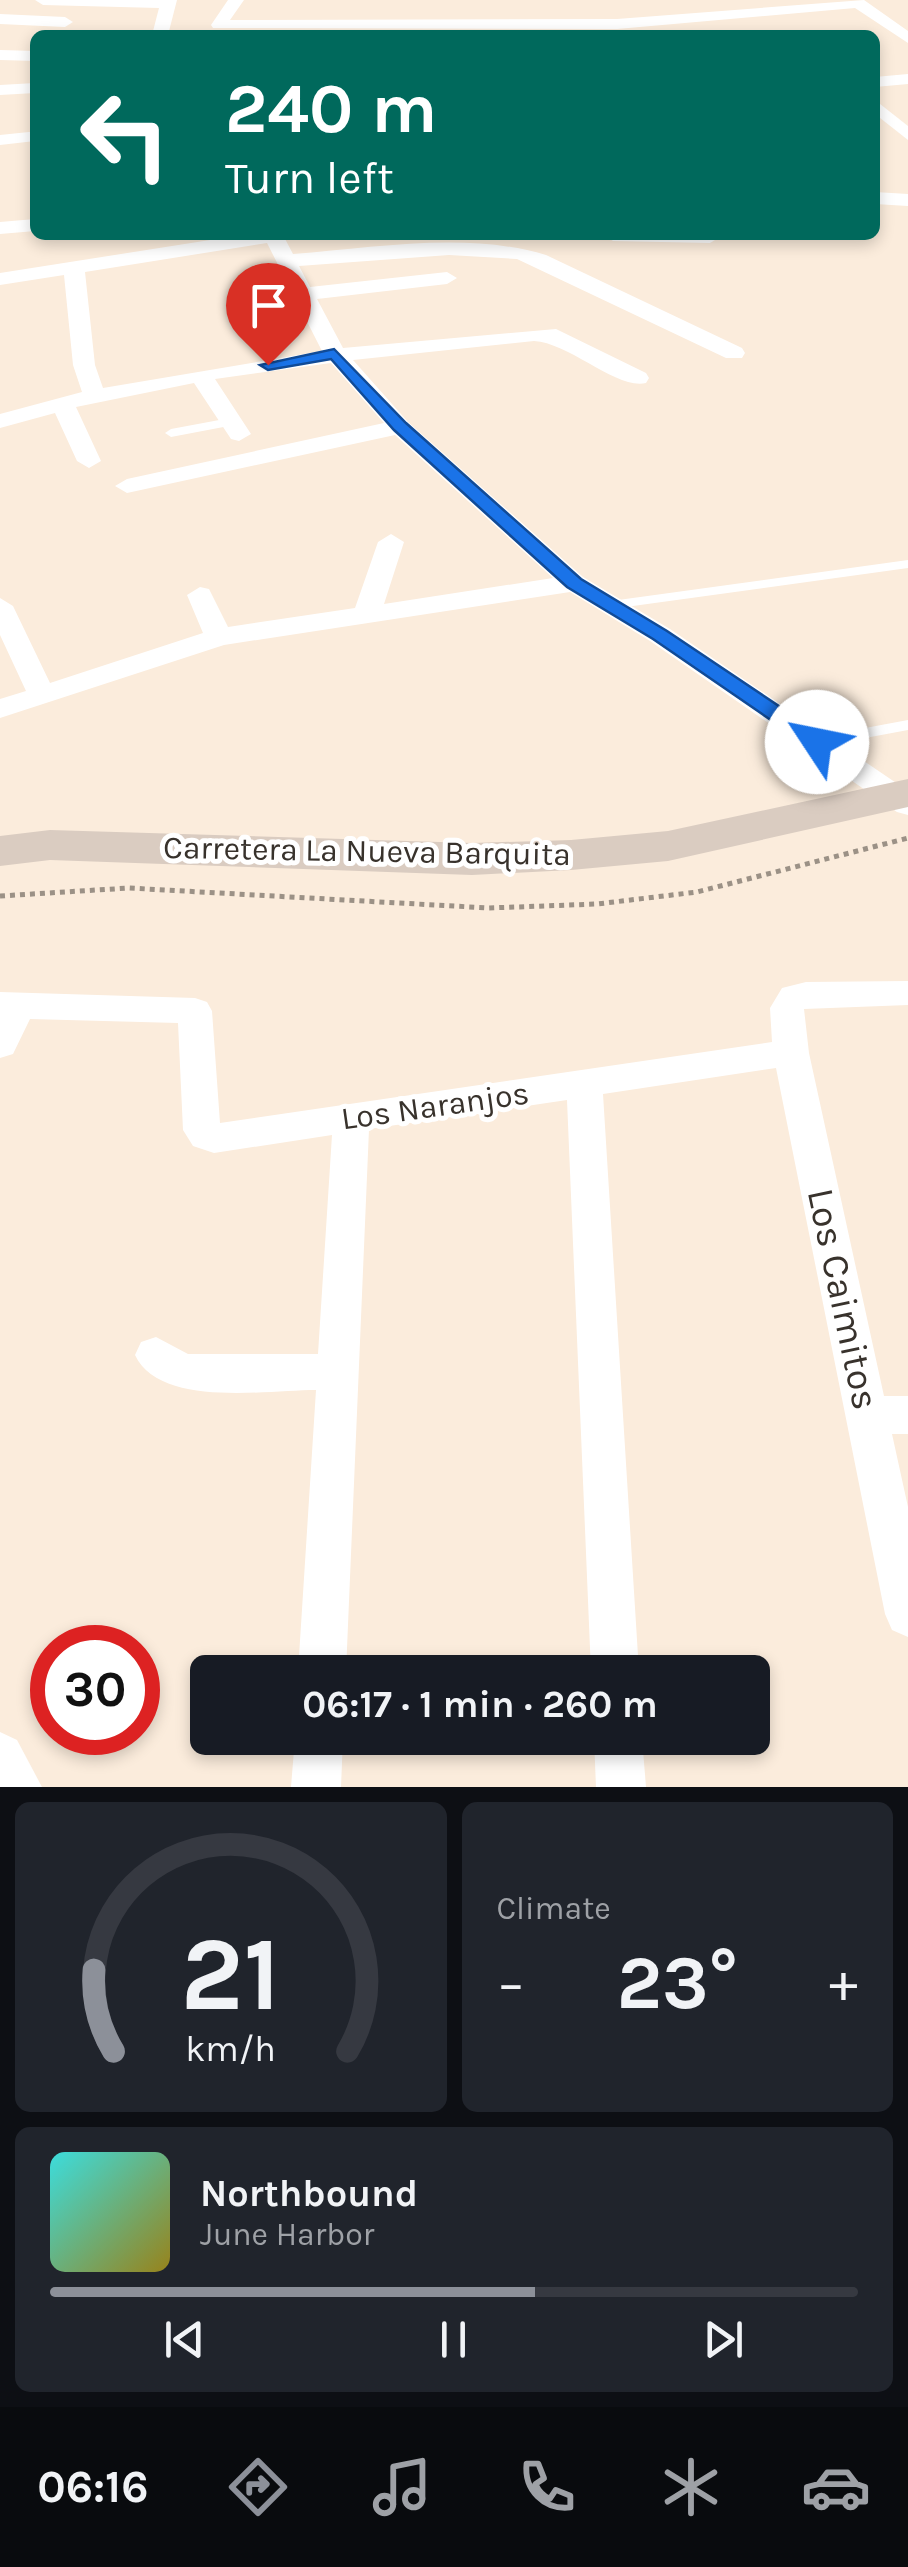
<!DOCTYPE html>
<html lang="en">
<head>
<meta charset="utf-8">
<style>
	:root { --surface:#171b24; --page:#20242c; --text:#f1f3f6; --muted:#9ea1a6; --line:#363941; --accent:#8c9099 }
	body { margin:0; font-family:Karla,sans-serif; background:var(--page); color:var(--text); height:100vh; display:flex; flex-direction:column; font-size:38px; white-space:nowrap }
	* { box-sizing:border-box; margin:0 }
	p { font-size:32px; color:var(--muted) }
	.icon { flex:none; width:55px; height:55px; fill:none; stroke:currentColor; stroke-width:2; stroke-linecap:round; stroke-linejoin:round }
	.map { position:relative; height:1787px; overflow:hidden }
	.drawer { display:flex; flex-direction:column; gap:15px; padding:15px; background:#0d0f14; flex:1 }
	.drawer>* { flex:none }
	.hud { position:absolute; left:30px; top:30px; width:850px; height:210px; border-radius:15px; box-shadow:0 5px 15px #0003; background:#00695c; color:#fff; overflow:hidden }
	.speed { position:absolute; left:30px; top:1625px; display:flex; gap:20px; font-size:50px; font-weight:700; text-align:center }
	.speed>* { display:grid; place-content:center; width:130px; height:130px; border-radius:50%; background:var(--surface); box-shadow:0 5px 15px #0003; line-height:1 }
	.speed .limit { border:15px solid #d22; background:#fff; color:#111 }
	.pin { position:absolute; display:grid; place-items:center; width:85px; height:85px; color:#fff; margin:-102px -42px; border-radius:50% 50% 50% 0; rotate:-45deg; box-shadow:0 0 10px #0007 }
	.pin .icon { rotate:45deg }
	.me { position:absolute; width:110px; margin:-55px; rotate:304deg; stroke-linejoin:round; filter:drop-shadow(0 0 8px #0008) }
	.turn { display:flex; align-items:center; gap:35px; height:210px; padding:0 30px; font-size:45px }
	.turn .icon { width:130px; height:130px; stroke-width:2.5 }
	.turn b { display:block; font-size:70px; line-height:85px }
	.big { font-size:75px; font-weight:700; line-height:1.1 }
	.drawer .card { flex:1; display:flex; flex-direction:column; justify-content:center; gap:15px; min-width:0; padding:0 35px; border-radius:15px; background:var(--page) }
	.drawer .dial { align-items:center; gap:0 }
	.dial svg { height:260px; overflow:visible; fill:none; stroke:var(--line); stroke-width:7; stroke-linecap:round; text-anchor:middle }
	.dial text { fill:var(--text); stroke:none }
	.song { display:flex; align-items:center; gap:30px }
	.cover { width:120px; height:120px; border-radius:15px; background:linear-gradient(135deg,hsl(180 70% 55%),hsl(50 70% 35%)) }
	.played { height:10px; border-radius:5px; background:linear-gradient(90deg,var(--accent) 60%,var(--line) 60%) }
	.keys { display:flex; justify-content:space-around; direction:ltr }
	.heat { display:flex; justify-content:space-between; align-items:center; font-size:55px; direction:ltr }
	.drawer .tiles { flex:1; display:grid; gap:15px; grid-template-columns:1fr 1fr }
	.card:last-child { grid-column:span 2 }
	.trip { position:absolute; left:190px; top:1655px; width:580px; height:100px; border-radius:15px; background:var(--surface); box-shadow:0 5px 15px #0003; font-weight:700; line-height:100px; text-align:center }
	.tab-bar { display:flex; height:160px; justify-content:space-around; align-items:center; background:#090b0e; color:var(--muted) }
	.tab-bar .icon { width:70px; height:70px }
	.tab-bar .active { color:var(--accent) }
	.tab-bar b { font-size:45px; color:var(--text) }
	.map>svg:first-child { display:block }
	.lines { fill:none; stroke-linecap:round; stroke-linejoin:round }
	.path { stroke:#9b9186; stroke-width:5; stroke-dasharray:5 5; stroke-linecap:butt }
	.lane { fill:#fff; fill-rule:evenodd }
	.street { fill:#fff; fill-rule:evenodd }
	.secondary { fill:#daccc1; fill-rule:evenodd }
	.route { fill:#1a73e8; stroke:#114b97; stroke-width:2.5 }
	.labels { text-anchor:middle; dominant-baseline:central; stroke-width:10; stroke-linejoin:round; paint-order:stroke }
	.street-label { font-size:32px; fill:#38322c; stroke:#fff }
	.near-street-label { font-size:38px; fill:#38322c; stroke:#fff }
</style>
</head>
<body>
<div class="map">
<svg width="908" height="1787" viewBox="0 0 908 1787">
	<rect width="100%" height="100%" fill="#fbecdc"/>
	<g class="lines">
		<path class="path" d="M0 896 129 888 489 908 597 904 697 892 908 838"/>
		<g class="lane">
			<path d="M230 418 234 419V425L171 437 165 433 171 429Z"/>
			<path d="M908 560V568L611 609 604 605 611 601Z"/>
			<path d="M908 720V730L817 747 809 742 817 737Z"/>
		</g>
		<g class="street">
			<path d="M35 0H177L168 35H152L159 8 43 5Z"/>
			<path d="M228 0H244L230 20 617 19 864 0 908 31V43L855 8 617 29 213 28 211 25Z"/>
			<path d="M0 14 65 17 73 22 65 27 0 24Z"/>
			<path d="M0 50 35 51V61L0 60Z"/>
			<path d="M908 74V84L875 87V77Z"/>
			<path d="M35 83V93L0 95V85Z"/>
			<path d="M875 100 908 126V140L875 114Z"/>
			<path d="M29 132 35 133V141L0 145V135Z"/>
			<path d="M875 192 908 194V206L875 204Z"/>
			<path d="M35 219V231L0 234V222Z"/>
			<path d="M242 235H283L293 254C375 248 466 231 546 255L742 348 745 353 742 358H726L517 259 449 255 299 266 310 287 447 272 457 278 447 284 317 299 343 348 556 329 646 373 649 378 646 383C617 390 570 343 534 341L353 360 408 422 583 577 670 629 908 791V815L897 812 650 641 570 592 224 645 0 718V699L26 691 0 635V598L13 606 50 683 203 633 187 595 200 587 209 589 228 627 355 608 378 542 391 534 404 542 384 604 553 578 395 435 127 493 115 486 127 479 384 423 331 363 215 379 251 434 239 441 231 439 194 383 76 407 101 461 89 468 77 461 55 413 0 428V414L82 392 73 365 64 275 0 285V273ZM267 243 322 351 103 388 95 365 85 272Z"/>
			<path d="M603 235H718L720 237 710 243 613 241Z"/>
			<path d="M908 981V1005L804 1009 809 1053 884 1396H908V1434H892L908 1507V1637L892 1630 885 1614 776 1068 603 1094 639 1672H591L567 1100 369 1129 346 1672H298L316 1390C265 1390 160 1408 135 1355L141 1342 156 1337 188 1354H318L332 1135 214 1153 193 1146 183 1130 178 1023 30 1019 13 1054 0 1058V992L195 998 207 1002 212 1011 220 1123 772 1042 770 1008 782 988 806 982Z"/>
			<path d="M0 1732 17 1740 42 1787H0Z"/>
			<path d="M295 1738H343L341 1787H291Z"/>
			<path d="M594 1738H642L646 1787H596Z"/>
		</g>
		<path class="secondary" d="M908 779V807L668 861 571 870 472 875 50 860 0 866V836L50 830 472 843 571 840 668 831Z"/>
	</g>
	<path class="route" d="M334 349 406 423 581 579 667 631 825 737 828 742 825 747H810L653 639 567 587 394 430 331 359 268 370 260 365Z"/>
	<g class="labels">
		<g class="street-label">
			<text transform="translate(367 851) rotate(1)">Carretera La Nueva Barquita</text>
			<text transform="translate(435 1106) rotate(-8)">Los Naranjos</text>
		</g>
		<g class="near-street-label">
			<text transform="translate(843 1299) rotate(78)">Los Caimitos</text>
		</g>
	</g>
</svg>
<div class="speed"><div class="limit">30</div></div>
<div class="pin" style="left:268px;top:365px;background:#d93025"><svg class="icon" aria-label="arrive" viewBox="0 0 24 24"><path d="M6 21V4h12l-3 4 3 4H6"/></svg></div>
<svg class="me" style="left:817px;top:742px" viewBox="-20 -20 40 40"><circle r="19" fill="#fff"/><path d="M0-13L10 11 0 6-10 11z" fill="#1a73e8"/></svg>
<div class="trip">06:17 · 1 min · 260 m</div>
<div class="hud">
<div class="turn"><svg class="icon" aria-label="left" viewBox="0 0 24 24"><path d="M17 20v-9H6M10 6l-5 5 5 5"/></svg><div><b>240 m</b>Turn left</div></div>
</div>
</div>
<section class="drawer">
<div class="tiles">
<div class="card dial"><svg viewBox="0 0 100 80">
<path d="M14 69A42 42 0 1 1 86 69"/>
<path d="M14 69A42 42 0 0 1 8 44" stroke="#8c9099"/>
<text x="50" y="56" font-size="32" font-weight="700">21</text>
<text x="50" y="72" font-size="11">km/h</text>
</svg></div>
<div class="card"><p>Climate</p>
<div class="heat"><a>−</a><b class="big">23°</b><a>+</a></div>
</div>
<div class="card">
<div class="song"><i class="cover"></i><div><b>Northbound</b><p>June Harbor</p></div></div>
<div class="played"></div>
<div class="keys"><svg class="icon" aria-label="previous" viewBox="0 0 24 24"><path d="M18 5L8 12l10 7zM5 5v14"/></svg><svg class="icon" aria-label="pause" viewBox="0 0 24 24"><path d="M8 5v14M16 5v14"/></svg><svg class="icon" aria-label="next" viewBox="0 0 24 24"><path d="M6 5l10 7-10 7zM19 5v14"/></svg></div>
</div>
</div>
</section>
<nav class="tab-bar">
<b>06:16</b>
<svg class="icon active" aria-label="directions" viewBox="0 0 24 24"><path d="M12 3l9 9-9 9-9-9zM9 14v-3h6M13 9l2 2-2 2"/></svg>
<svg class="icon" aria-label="music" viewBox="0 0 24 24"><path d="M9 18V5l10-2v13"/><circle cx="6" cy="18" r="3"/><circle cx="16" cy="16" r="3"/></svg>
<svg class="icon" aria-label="phone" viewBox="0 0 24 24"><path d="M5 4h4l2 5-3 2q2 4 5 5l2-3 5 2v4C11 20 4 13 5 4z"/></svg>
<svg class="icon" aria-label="climate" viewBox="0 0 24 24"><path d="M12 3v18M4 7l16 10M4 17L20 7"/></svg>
<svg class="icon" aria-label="car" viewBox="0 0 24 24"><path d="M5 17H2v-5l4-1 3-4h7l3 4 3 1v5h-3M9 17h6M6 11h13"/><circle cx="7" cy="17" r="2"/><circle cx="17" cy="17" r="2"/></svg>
</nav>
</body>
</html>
